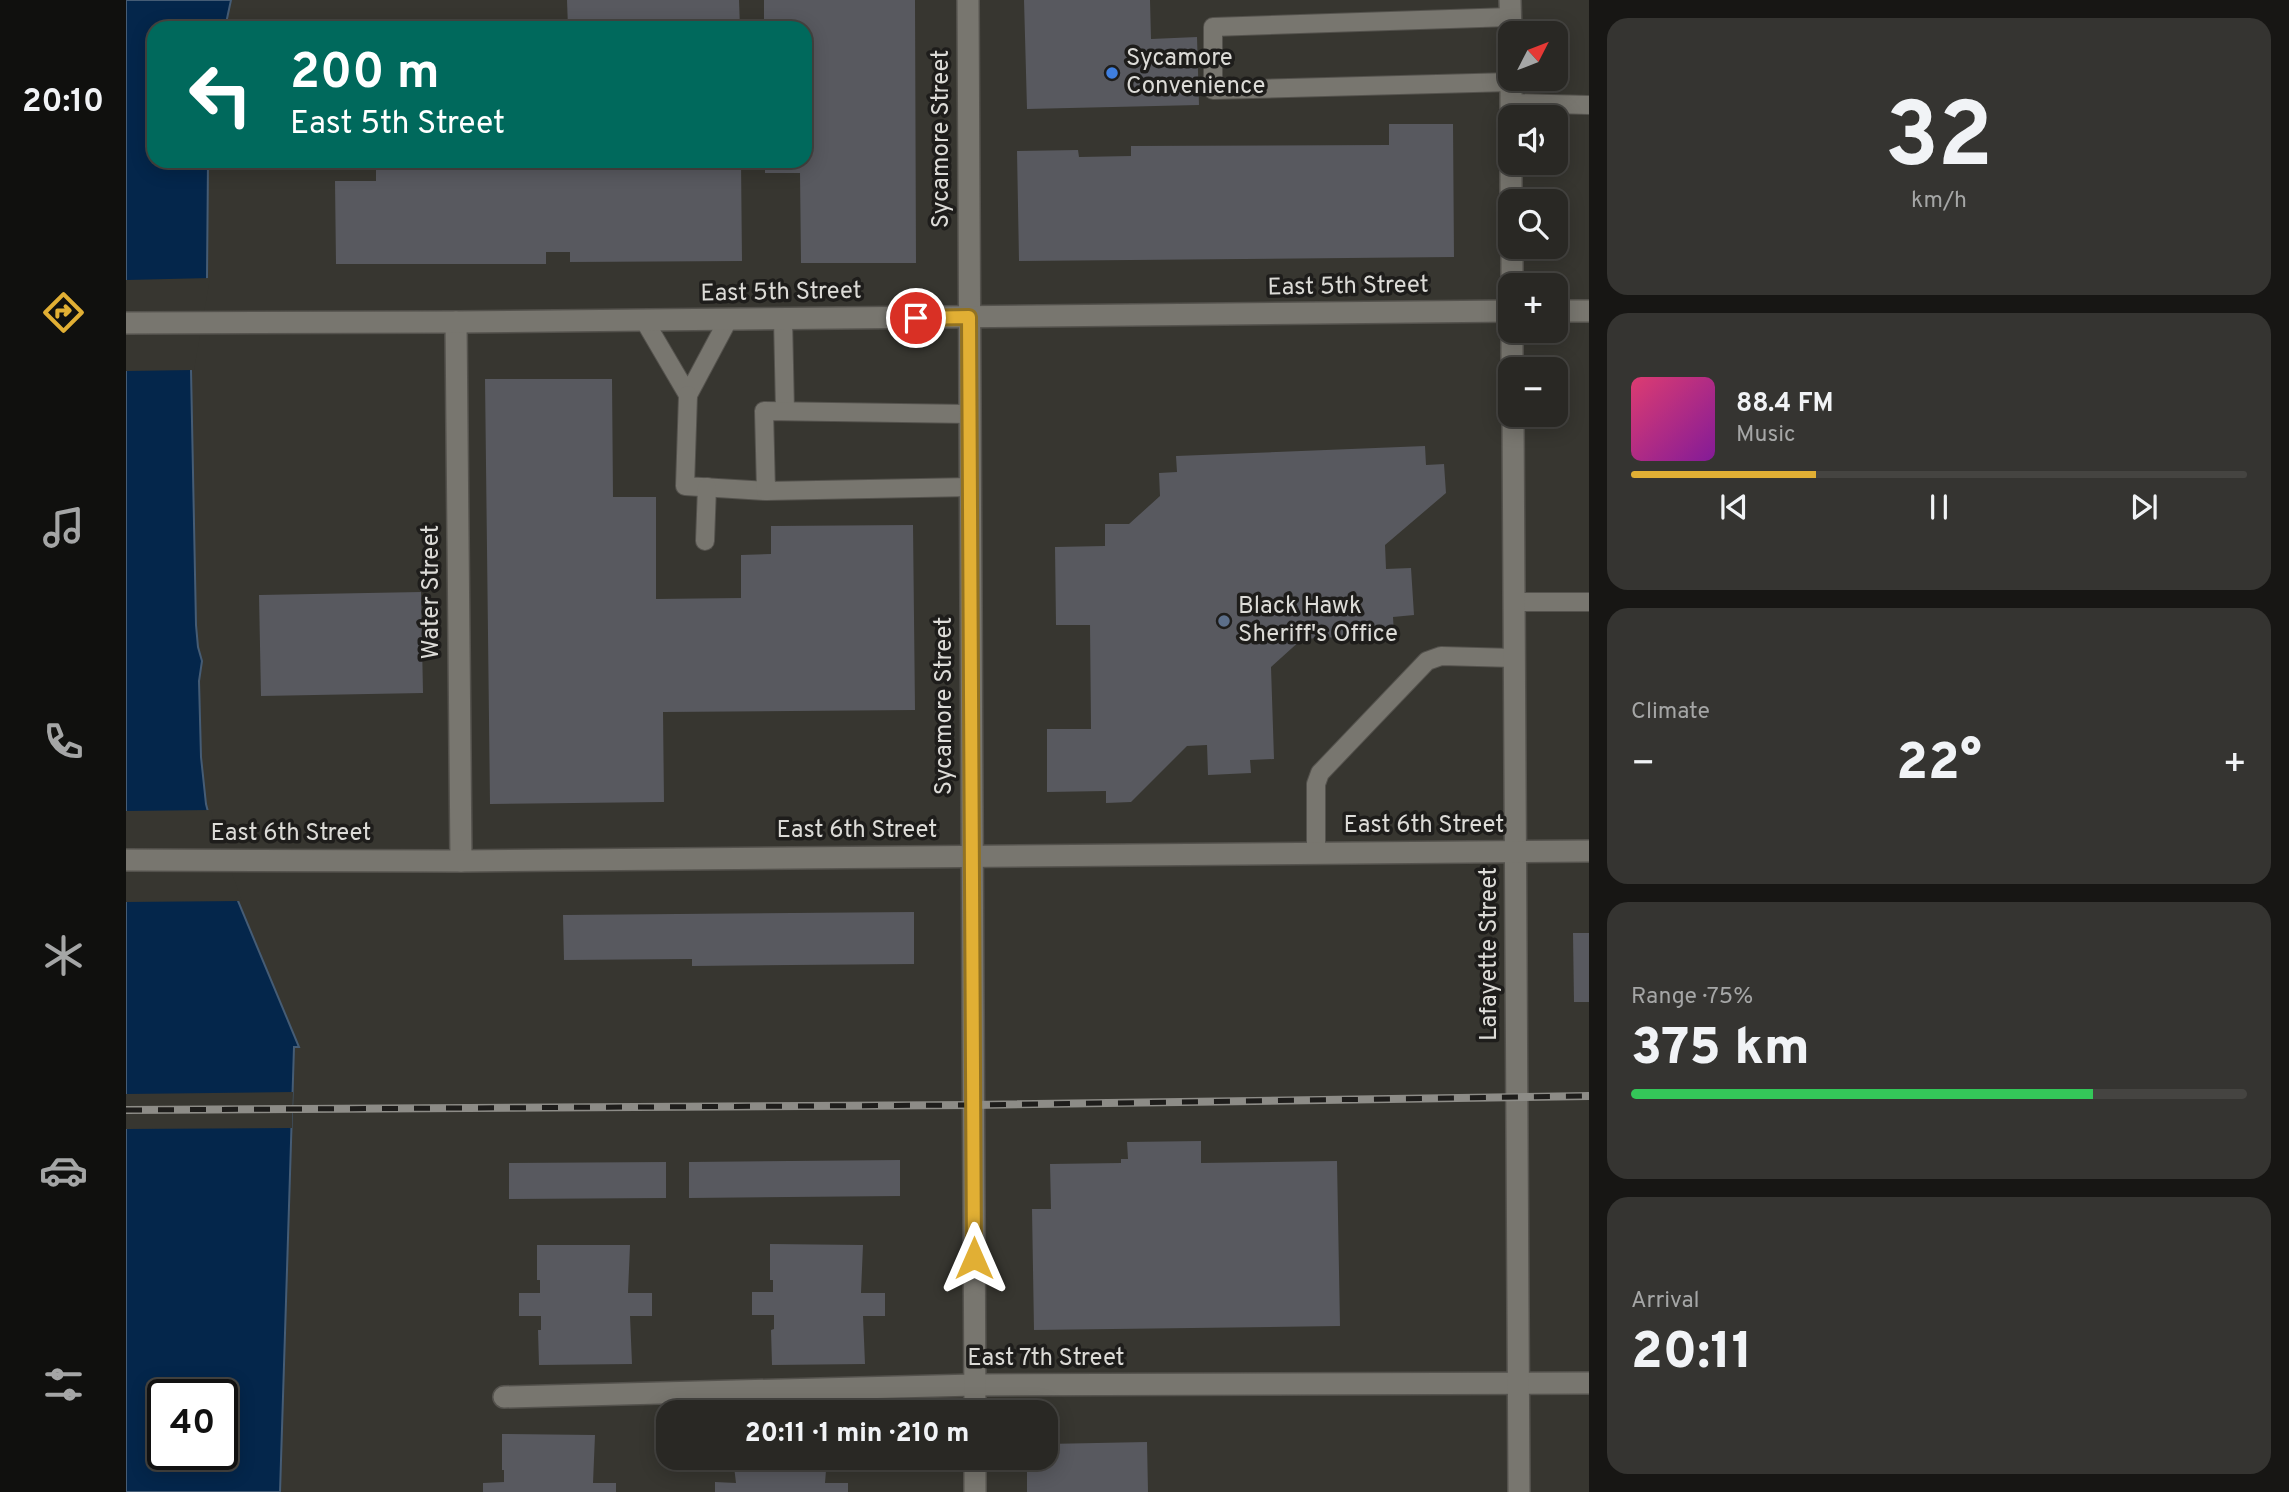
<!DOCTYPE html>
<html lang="en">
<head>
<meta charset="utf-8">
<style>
	:root { --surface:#292824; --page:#353431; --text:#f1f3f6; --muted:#a5a6a6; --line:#454441; --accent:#e1af34 }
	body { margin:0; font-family:Overpass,sans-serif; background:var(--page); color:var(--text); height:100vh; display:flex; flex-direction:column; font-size:26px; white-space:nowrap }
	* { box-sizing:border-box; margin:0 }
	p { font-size:23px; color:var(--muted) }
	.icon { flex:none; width:38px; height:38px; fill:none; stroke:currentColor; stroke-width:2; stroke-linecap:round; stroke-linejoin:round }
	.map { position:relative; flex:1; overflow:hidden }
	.details { display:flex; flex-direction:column; gap:18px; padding:18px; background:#171614; width:700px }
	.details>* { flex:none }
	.guide { position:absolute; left:21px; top:21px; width:665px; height:147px; border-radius:21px; box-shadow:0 4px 18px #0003,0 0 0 2px var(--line); background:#00695c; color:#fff; overflow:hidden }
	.needle { width:46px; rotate:48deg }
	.fabs { position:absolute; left:1372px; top:21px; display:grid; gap:14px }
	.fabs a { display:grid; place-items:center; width:70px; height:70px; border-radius:14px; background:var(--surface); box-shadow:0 4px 18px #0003,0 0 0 2px var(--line); font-size:35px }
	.speed { position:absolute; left:21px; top:1379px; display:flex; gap:14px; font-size:35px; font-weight:700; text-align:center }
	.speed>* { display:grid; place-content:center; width:91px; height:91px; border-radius:50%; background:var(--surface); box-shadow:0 4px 18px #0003,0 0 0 2px var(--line); line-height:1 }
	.speed .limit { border:4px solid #111; border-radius:10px; background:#fff; color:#111 }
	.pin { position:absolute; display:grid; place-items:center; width:60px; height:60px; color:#fff; margin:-30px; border:4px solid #fff; border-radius:50%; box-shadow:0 2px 7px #0007 }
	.me { position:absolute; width:77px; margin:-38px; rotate:0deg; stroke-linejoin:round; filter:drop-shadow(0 0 5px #0008) }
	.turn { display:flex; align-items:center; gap:24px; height:147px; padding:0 28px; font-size:32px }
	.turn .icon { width:91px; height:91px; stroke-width:2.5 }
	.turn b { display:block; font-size:49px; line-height:60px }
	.big { font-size:52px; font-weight:800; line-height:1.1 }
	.details .widget { flex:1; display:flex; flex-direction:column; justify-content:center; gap:10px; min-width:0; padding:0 24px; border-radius:21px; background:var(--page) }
	.details .dial { align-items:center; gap:0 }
	.dial b { font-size:91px; line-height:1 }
	.song { display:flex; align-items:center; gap:21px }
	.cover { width:84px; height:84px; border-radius:10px; background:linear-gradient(135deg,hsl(340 70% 55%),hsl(290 70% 35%)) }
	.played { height:7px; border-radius:4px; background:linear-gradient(90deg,var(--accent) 30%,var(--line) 30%) }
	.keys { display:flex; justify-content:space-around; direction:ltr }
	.heat { display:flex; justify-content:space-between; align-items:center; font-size:38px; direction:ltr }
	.charge { height:10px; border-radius:5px; background:linear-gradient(90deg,#34c759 75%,var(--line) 0) }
	.trip { position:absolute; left:530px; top:1400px; width:402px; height:70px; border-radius:21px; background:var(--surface); box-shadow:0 4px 18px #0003,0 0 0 2px var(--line); font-weight:800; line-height:70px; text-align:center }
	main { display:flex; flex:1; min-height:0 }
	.tabs { display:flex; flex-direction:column; width:126px; justify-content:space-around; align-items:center; background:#10100e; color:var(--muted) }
	.tabs .icon { width:49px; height:49px }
	.tabs .on { color:var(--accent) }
	.tabs b { font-size:32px; color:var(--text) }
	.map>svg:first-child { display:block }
	.water { fill:#04264b; stroke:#455c75; stroke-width:2; fill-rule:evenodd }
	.pier { fill:#373630 }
	.building { fill:#58595f }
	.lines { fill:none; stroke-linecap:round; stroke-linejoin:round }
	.service-casing { stroke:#54524d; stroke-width:20 }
	.minor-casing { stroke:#54524d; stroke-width:24 }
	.tertiary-casing { stroke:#54524d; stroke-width:24 }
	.secondary-casing { stroke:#54524d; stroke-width:24 }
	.service { stroke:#78766f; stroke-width:18 }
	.minor { stroke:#78766f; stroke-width:21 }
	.tertiary { stroke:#78766f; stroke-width:21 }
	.secondary { stroke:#78766f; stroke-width:21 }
	.rail-casing { stroke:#8d8c87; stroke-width:8 }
	.rail { stroke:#1e1d1b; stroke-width:5; stroke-dasharray:16; stroke-linecap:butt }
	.route-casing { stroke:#927222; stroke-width:18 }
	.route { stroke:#e1af34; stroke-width:12 }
	.shop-dot { fill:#3f7fe0; stroke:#1e1d1b; stroke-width:2.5 }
	.service-dot { fill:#5c6f8a; stroke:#1e1d1b; stroke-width:2.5 }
	.labels { text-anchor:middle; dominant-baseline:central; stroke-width:7; stroke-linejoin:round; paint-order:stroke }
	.poi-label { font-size:24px; fill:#dcdbd7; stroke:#1e1d1b; text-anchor:start }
	.street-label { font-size:24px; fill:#dcdbd7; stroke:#1e1d1b }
</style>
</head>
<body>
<main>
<nav class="tabs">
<b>20:10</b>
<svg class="icon on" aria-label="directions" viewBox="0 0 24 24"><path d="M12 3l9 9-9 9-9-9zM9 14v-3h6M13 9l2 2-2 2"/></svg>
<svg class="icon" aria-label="music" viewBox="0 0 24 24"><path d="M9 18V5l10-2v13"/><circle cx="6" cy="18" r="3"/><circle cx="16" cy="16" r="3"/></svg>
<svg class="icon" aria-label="phone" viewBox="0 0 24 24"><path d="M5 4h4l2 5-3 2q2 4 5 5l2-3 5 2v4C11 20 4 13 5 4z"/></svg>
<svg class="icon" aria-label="climate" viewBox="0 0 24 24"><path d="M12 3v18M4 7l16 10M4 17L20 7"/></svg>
<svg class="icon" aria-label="car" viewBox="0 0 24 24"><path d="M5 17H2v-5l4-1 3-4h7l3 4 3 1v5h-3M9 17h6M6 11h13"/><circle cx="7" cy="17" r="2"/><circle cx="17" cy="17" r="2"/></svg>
<svg class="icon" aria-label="filters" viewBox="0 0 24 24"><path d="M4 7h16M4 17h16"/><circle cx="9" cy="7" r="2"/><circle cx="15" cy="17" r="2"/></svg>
</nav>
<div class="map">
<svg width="1463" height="1492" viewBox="0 0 1463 1492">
	<rect width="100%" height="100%" fill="#373630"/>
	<path class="water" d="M0 0H105L99 28H28V161H82L81 278 65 370 70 625 72 647 76 661 73 681 75 757 80 804 87 831 112 901 173 1047H168L154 1492H0ZM37 1395H96V1454H37Z"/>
	<g class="pier">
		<path d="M84 278 68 370 0 371V280Z"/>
		<path d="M85 810 90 830 116 901 0 902V811Z"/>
		<path d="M167 1092 166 1128 0 1129V1094Z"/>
	</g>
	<g class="building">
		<path d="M441 0H613L614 28H442Z"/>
		<path d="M638 0H789L790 263H675L674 173H639V161H679V28H638Z"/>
		<path d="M898 0H1024L1025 39 1071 37 1073 105 901 109Z"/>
		<path d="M1263 124H1327L1328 257 893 261 891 151 952 150 953 157 1005 156V146L1263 145Z"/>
		<path d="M250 161H615L616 261 444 262V252H420V264H210L209 181H250Z"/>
		<path d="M359 379H486L487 497H530V599L615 598V555L645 554V526L787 525 789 710 537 712 538 802 364 804Z"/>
		<path d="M1299 446 1300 465 1318 464 1320 493 1259 545 1260 569 1285 568 1288 615 1267 617 1268 634 1176 639 1145 667 1148 759 1124 760 1125 773 1082 775 1081 745 1061 746 1005 802 980 803V791L921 792V729H965L964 625H930L929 547 979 546V524H1003L1034 496 1033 473 1051 472 1050 456Z"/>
		<path d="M295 592 297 693 135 696 133 595Z"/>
		<path d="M788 912V964L566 966V959L438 960 437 915Z"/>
		<path d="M1447 933H1463V1002H1448Z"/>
		<path d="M1075 1141V1163L1211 1161 1214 1326 908 1330 906 1209H925L924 1164 995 1163V1159H1002L1001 1142Z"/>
		<path d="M774 1160V1196L563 1198V1162Z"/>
		<path d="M540 1162V1198L383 1199V1163Z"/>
		<path d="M644 1244 737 1245 735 1293H759V1316H737L739 1364 646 1365 645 1330 648 1329V1315H626V1292H647V1280H644Z"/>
		<path d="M411 1245H504L502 1293H526V1316H504L506 1364 413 1365 412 1330H415V1316H393V1293H414V1280H411Z"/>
		<path d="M376 1434 469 1435 467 1483H490V1492H357V1483L378 1482V1470H376Z"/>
		<path d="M1021 1442 1022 1492H901V1458H920V1444Z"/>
		<path d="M607 1458H701L699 1483H722V1492H589V1482L610 1483Z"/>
	</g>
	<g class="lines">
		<defs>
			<g id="service">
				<path d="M1384 17 1087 27V90L1385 82"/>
				<path d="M1385 103 1463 105"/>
				<path d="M657 319 659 411"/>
				<path d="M518 320 562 395 602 320"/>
				<path d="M562 395 559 486 640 491"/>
				<path d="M844 414 638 411 640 491 845 487"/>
				<path d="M579 541 581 487"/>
				<path d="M1388 602H1463"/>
				<path d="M1190 853V784L1194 773 1301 661 1315 656 1388 658"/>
			</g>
			<g id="minor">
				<path d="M330 322 335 861"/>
				<path d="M378 1397 848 1385 1463 1383"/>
			</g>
			<g id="tertiary">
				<path d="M842 0 849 1412"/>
				<path d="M1384 0 1385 33"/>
				<path d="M1385 117V79"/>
				<path d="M1385 163V201"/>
				<path d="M1386 247V285"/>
				<path d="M1386 331V369"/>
				<path d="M1387 415 1393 1492"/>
				<path d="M849 1458V1492"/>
			</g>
			<g id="secondary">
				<path d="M1430 311H1463"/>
				<path d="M0 323 330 322 1384 311"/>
				<path d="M0 860 335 861 1463 851"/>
			</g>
		</defs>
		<use href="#service" class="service-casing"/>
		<use href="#minor" class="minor-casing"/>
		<use href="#tertiary" class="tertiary-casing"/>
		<use href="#secondary" class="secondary-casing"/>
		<use href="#service" class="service"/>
		<use href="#minor" class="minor"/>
		<use href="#tertiary" class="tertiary"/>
		<use href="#secondary" class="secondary"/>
		<defs>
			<path id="rail" d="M0 1110 847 1105 1463 1096"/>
		</defs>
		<use href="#rail" class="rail-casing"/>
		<use href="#rail" class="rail"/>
	</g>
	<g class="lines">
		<defs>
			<path id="route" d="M790 318 843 317 848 1258"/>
		</defs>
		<use href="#route" class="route-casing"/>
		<use href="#route" class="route"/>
	</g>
	<circle class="shop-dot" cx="986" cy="73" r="7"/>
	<circle class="service-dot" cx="1098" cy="621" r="7"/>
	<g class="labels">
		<g class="poi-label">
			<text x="1000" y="59">Sycamore<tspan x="1000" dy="28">Convenience</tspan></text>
			<text x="1112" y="607">Black Hawk<tspan x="1112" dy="28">Sheriff's Office</tspan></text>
		</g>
		<g class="street-label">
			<text transform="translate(816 139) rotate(-90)">Sycamore Street</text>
			<text transform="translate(1222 287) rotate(-1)">East 5th Street</text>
			<text transform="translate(655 293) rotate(-1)">East 5th Street</text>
			<text transform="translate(306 592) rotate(-90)">Water Street</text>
			<text transform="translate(819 706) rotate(-90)">Sycamore Street</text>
			<text x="1298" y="826">East 6th Street</text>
			<text x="731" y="831">East 6th Street</text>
			<text x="165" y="834">East 6th Street</text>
			<text transform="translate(1364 954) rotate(-90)">Lafayette Street</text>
			<text x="920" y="1359">East 7th Street</text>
		</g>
	</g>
</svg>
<div class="fabs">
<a><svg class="needle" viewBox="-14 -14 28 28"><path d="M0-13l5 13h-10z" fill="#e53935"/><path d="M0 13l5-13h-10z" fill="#a5a6a6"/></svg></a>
<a><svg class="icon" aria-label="sound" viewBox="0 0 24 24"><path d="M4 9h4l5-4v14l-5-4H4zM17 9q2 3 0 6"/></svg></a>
<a><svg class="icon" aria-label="search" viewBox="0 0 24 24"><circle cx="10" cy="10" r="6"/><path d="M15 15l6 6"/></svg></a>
<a>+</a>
<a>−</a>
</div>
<div class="speed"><div class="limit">40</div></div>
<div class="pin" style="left:790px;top:318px;background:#d93025"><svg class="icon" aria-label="arrive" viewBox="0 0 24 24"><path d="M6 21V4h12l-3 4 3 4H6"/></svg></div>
<svg class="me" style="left:848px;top:1258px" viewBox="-20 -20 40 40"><path d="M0-17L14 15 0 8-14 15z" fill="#e1af34" stroke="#fff" stroke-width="4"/></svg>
<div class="trip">20:11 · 1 min · 210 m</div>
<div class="guide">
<div class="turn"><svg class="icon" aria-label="left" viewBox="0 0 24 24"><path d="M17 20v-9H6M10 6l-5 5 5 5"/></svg><div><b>200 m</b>East 5th Street</div></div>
</div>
</div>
<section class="details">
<div class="widget dial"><b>32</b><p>km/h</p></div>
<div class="widget">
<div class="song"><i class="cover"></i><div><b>88.4 FM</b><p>Music</p></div></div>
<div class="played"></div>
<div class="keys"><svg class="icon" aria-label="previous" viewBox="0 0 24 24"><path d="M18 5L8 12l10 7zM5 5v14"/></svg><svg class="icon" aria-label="pause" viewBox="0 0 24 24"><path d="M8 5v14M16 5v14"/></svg><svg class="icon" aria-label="next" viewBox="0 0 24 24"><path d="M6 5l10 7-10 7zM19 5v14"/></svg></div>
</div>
<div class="widget"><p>Climate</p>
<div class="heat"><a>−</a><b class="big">22°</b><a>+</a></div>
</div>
<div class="widget"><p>Range · 75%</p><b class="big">375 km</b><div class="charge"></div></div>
<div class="widget"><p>Arrival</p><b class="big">20:11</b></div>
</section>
</main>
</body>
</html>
